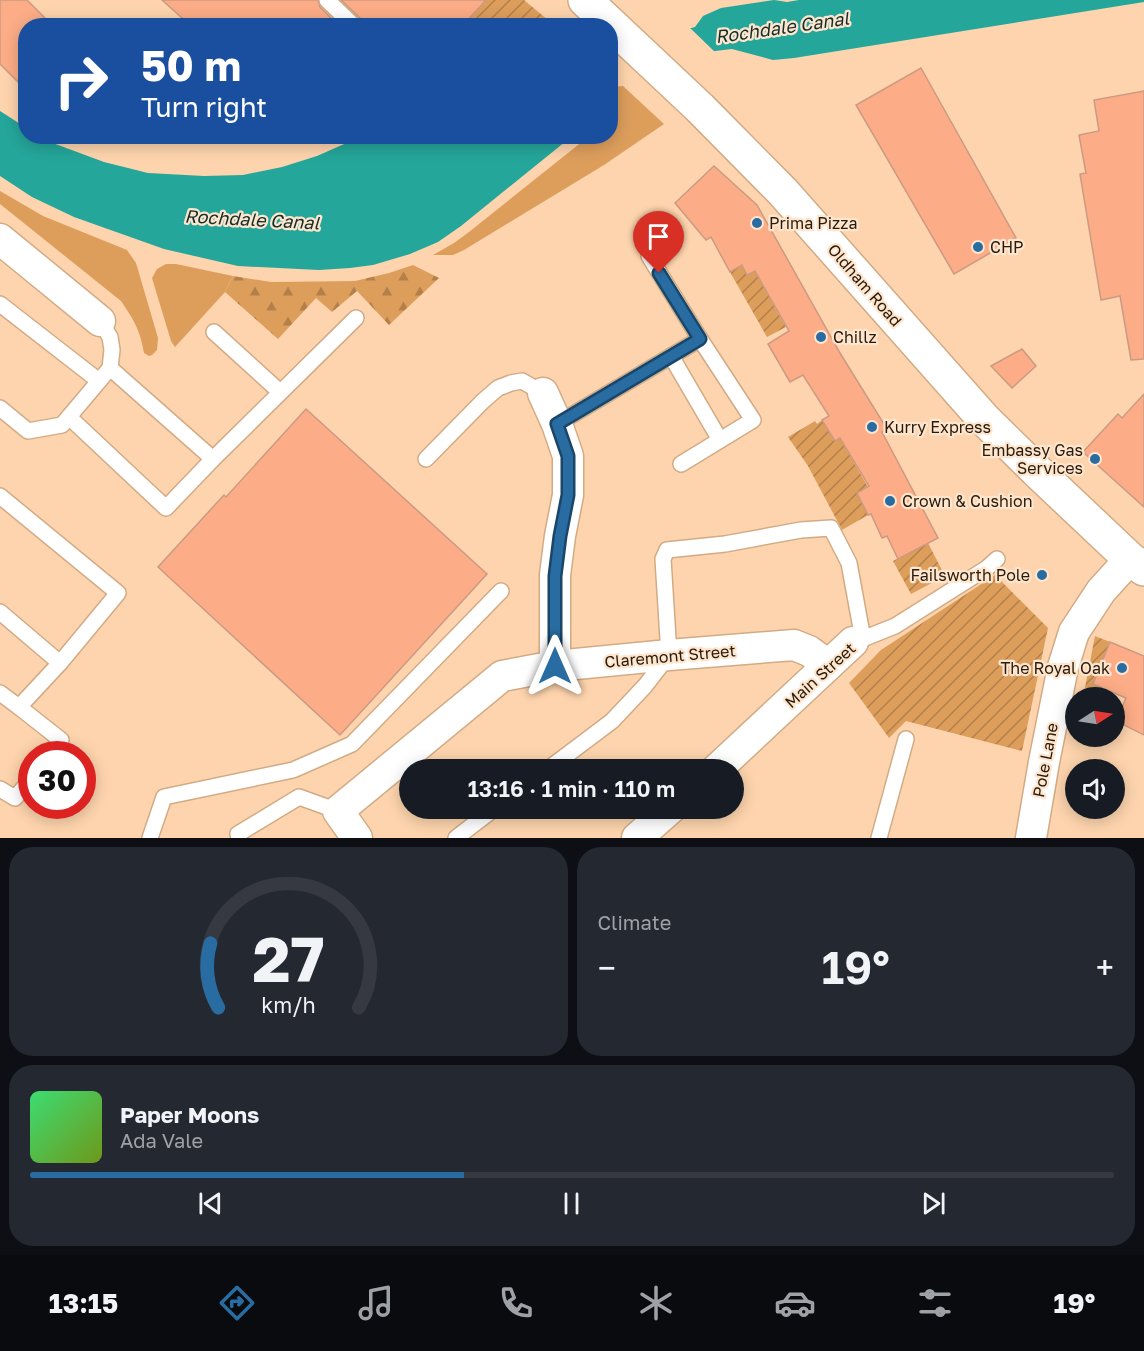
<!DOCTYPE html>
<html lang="en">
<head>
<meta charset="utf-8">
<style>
	:root { --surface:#171b24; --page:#242831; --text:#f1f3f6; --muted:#9ea1a6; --line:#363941; --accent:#286ca1 }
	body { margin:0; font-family:"Golos Text",sans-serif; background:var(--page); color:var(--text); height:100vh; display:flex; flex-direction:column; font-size:22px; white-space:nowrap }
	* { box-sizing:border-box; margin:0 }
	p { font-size:20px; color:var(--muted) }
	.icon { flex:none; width:33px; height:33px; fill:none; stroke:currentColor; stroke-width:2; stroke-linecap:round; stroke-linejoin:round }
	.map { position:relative; height:838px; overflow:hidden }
	.sheet { display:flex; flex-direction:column; gap:9px; padding:9px; background:#0d0f14; flex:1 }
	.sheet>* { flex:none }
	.guide { position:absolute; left:18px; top:18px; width:600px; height:126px; border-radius:24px; box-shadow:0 3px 15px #0003; background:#1a4fa0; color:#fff; overflow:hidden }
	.needle { width:39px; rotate:78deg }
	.controls { position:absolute; left:1065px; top:687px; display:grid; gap:12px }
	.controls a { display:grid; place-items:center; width:60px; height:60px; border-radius:50%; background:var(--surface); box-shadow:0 3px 15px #0003; font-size:30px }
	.speed { position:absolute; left:18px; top:741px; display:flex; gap:12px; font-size:30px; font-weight:700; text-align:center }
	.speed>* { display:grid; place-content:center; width:78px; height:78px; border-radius:50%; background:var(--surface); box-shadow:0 3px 15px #0003; line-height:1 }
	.speed .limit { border:9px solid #d22; background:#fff; color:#111 }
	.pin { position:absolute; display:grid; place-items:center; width:51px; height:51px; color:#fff; margin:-62px -26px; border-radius:50% 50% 50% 0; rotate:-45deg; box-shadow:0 0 6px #0007 }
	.pin .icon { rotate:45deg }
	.me { position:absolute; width:66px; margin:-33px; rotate:0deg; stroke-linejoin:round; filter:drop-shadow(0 0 4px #0008) }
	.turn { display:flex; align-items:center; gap:21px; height:126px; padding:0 24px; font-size:27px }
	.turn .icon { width:78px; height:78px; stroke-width:2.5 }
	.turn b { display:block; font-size:42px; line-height:51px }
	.big { font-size:45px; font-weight:600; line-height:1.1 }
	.sheet .widget { flex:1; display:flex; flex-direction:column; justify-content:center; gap:9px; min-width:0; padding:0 21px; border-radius:24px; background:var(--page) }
	.sheet .dial { align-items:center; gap:0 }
	.dial svg { height:156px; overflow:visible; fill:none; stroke:var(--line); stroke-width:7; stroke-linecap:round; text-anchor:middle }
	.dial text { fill:var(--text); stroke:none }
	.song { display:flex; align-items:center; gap:18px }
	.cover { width:72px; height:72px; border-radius:9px; background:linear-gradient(135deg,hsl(140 70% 55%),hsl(80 70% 35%)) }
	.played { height:6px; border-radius:3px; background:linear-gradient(90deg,var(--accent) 40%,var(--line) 40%) }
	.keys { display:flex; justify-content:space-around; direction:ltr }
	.heat { display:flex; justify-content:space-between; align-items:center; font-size:33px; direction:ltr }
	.sheet .tiles { flex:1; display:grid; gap:9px; grid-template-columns:1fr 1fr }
	.widget:last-child { grid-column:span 2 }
	.trip { position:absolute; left:399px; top:759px; width:345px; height:60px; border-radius:30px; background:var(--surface); box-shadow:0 3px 15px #0003; font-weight:600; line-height:60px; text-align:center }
	.dock { display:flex; height:96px; justify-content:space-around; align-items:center; background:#090b0e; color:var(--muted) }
	.dock .icon { width:42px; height:42px }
	.dock .active { color:var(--accent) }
	.dock b { font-size:27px; color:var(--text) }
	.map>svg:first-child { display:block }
	.grass { fill:#dd9e5c }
	.forest { fill:url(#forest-firs) }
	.garden { fill:url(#garden-furrows) }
	.water { fill:#25a69a }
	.pier { fill:#fdd4ad }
	.building { fill:#fcad87; stroke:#cc9a82; stroke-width:1.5 }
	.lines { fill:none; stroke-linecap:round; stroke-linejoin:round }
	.lane-casing { stroke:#d2ab84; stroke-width:18 }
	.street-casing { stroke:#d2ab84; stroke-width:33 }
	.highway-casing { stroke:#d2ab84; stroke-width:36 }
	.lane { stroke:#fff; stroke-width:15 }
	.street { stroke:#fff; stroke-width:30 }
	.highway { stroke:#fff; stroke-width:33 }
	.route-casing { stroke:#1a4669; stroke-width:15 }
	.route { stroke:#286ca1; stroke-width:10 }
	.poi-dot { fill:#286ca1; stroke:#fee5cd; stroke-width:2 }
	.labels { text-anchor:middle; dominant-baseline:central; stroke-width:4.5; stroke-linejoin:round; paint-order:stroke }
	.poi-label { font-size:16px; fill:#291a0b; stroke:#fee5cd; text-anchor:start }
	.street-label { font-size:16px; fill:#291a0b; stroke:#fee5cd }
	.water-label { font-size:18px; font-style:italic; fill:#142e2b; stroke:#fee5cd }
</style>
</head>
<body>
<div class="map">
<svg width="1144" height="838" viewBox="0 0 1144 838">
	<defs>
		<pattern id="forest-firs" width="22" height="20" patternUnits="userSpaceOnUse" patternTransform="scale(1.5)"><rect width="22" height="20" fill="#dd9e5c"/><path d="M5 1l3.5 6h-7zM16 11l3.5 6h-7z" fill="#b3804a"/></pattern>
		<pattern id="garden-furrows" width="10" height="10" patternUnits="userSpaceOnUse" patternTransform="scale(1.5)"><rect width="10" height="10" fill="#dd9e5c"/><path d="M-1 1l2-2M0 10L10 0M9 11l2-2" fill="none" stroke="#b3804a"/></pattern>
	</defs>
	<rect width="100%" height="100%" fill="#fdd4ad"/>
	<g class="grass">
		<path d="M623 86 664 124 604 165 464 250 453 255H433L454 243 469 232 588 137 610 136 611 93 614 87Z"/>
		<path d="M0 191 43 216 127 250 136 263 158 338 157 350 152 355 149 356 144 353C140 330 134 320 121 301L0 204Z"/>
		<path d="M166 264H176L233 276 225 292 175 347 171 341 152 278 157 269Z"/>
	</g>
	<path class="forest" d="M413 265 439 278 389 325 357 291 332 312 316 298 278 339 225 292 233 276 271 282 355 281 389 273Z"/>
	<g class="garden">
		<path d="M486 0H524L554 25 462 26Z"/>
		<path d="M742 265 747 275 755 271 786 327 767 337 730 272Z"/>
		<path d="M822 420 834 440 840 438 868 487 857 493 868 515 842 530 808 466 788 437 815 421 817 424Z"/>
		<path d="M928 543 945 576 911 594 893 561Z"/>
		<path d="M995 575 1048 628 1022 751 906 721 889 738 849 683 881 650Z"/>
		<path d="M1095 636 1110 642 1093 684 1114 693 1112 697 1083 698Z"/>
	</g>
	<g class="water">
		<path d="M774 0 787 2 799 0H1144V2L794 58 773 60 732 49 715 51 611 78V50L695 27 703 16 721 8Z"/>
		<path d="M0 111 25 127 26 136 42 137 50 142 104 162 148 173 204 176 243 175 282 167 317 156 351 141 358 137H571L461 226 438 242 410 254 373 265 350 268 319 270 238 266 164 249 74 217 32 197 0 176Z"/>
	</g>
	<path class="pier" d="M688 26 716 53 616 80 611 75 610 47Z"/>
	<g class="building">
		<path d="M0 0H27L53 26H26V90L0 64Z"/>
		<path d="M162 0H318L320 7 339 26H191Z"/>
		<path d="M341 0H486L462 26H363L361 19Z"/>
		<path d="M921 68 1016 238 954 274 856 105Z"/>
		<path d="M1144 91V359L1131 360 1120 296 1101 300 1080 174 1086 173 1079 135 1099 131 1094 100Z"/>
		<path d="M714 166 757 205 840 353 887 429 882 432 938 538 898 559 887 536 882 538 871 514 868 515 857 493 869 486 840 438 835 441 822 420 829 416 803 375 790 382 768 344 789 331 755 271 747 275 742 265 730 272 711 237 706 240 675 203Z"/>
		<path d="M1022 349 1036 366 1012 388 991 366Z"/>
		<path d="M1144 394V507L1083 452 1118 414 1122 418Z"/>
		<path d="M306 409 487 574 340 735 158 567 224 495 226 497Z"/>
		<path d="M1110 642 1144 656V735L1116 721 1126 698 1093 684Z"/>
	</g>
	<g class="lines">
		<defs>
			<g id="lane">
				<path d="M327 0 354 26"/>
				<path d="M649 256 700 339 753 420 681 464"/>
				<path d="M0 304 99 381"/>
				<path d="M214 332 280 392"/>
				<path d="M671 356 720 440"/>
				<path d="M110 368 213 459"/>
				<path d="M0 408 28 431 62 425 110 368 112 350 110 337 100 321"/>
				<path d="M69 417 166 508 213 459 356 318"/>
				<path d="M557 424 700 339"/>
				<path d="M426 459 483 401 498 388 511 383 522 381 543 393"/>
				<path d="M0 496 118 593 60 663 0 612"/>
				<path d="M855 642 895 626 987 568 997 559"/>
				<path d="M0 693 19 707"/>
				<path d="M50 754 61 740 19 707 60 663"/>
				<path d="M547 770 612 721 645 686 669 655 663 559 667 550 725 544 801 530 831 528 849 563 863 639"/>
				<path d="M0 789 15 798 32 778"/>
				<path d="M150 838 164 797 293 770 352 744 501 591"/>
				<path d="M239 838 238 834 299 797 338 811"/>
				<path d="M456 838 495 808"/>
				<path d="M879 838 906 739"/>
			</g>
			<g id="street">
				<path d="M0 239 100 321"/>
				<path d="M543 393 557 424 568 456V495L560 536 555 575V666"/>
				<path d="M716 770 853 642"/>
				<path d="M357 838 338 811 502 676 555 666 669 655 794 645 809 651 828 665"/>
				<path d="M637 838 671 808"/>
				<path d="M1031 838 1044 762 1063 667 1074 632 1101 591 1130 559"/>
			</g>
			<path id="highway" d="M585 0 700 108 783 192 984 419 1041 475 1130 559 1144 569"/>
		</defs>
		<use href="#lane" class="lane-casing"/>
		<use href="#street" class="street-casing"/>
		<use href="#highway" class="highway-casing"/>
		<use href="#lane" class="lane"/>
		<use href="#street" class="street"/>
		<use href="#highway" class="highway"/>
	</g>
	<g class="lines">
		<defs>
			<path id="route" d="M555 666V576L560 536 568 495V456L557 424 700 339 659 273"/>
		</defs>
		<use href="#route" class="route-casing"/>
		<use href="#route" class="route"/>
	</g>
	<g class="poi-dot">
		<circle cx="757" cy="223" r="6"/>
		<circle cx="978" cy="247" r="6"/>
		<circle cx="821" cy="337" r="6"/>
		<circle cx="872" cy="427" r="6"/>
		<circle cx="1095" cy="459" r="6"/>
		<circle cx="890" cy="501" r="6"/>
		<circle cx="1042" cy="575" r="6"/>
		<circle cx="1122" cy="668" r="6"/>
	</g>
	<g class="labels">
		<g class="poi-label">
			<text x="769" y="223">Prima Pizza</text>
			<text x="990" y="247">CHP</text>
			<text x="833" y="337">Chillz</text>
			<text x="884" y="427">Kurry Express</text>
			<text x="1083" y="450" text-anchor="end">Embassy Gas<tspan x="1083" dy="18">Services</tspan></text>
			<text x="902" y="501">Crown &amp; Cushion</text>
			<text x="1030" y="575" text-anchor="end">Failsworth Pole</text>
			<text x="1110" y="668" text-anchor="end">The Royal Oak</text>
		</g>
		<g class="street-label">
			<text transform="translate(865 285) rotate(49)">Oldham Road</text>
			<text transform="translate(670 656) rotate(-5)">Claremont Street</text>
			<text transform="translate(820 675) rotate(-42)">Main Street</text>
			<text transform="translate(1045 760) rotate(-79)">Pole Lane</text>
		</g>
		<g class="water-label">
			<text transform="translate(782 27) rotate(-8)">Rochdale Canal</text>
			<text transform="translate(252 219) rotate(3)">Rochdale Canal</text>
		</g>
	</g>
</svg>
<div class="controls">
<a><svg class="needle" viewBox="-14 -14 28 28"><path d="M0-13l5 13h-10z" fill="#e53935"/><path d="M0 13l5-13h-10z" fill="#9ea1a6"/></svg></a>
<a><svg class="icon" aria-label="sound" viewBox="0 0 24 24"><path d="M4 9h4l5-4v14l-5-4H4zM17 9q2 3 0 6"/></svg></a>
</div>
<div class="speed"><div class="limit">30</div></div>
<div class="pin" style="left:659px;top:273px;background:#d93025"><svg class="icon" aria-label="arrive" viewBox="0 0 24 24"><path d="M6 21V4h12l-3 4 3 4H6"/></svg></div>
<svg class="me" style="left:555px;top:666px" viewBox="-20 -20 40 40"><path d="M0-17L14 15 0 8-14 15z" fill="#286ca1" stroke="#fff" stroke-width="4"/></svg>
<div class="trip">13:16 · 1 min · 110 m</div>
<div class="guide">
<div class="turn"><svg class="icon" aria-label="right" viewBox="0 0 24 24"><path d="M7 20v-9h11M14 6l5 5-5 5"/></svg><div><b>50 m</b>Turn right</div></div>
</div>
</div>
<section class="sheet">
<div class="tiles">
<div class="widget dial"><svg viewBox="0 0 100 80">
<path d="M14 69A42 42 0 1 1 86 69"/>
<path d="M14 69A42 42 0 0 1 10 36" stroke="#286ca1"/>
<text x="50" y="56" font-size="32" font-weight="700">27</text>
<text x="50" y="72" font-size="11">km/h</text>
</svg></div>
<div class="widget"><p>Climate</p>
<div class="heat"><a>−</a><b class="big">19°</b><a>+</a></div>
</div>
<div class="widget">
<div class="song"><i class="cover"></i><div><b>Paper Moons</b><p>Ada Vale</p></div></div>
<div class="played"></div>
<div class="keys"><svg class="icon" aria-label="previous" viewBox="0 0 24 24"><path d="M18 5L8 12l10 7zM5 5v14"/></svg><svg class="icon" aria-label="pause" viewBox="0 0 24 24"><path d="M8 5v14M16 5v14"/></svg><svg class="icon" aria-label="next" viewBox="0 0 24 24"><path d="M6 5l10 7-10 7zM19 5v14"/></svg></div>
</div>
</div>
</section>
<nav class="dock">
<b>13:15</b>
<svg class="icon active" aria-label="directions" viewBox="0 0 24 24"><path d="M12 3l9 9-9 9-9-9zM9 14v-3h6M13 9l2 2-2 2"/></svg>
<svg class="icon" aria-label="music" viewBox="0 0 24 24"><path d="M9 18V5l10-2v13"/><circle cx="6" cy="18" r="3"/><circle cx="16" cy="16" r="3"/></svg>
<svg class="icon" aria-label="phone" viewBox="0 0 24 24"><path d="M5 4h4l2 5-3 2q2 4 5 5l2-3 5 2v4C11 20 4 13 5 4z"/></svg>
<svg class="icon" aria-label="climate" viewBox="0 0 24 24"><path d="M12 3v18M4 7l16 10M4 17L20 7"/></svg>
<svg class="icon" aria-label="car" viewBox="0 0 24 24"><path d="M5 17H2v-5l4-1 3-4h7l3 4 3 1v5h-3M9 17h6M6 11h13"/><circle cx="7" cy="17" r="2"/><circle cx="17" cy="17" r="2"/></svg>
<svg class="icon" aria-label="filters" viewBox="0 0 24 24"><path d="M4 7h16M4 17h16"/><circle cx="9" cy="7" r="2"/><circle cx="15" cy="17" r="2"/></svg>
<b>19°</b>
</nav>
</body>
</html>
